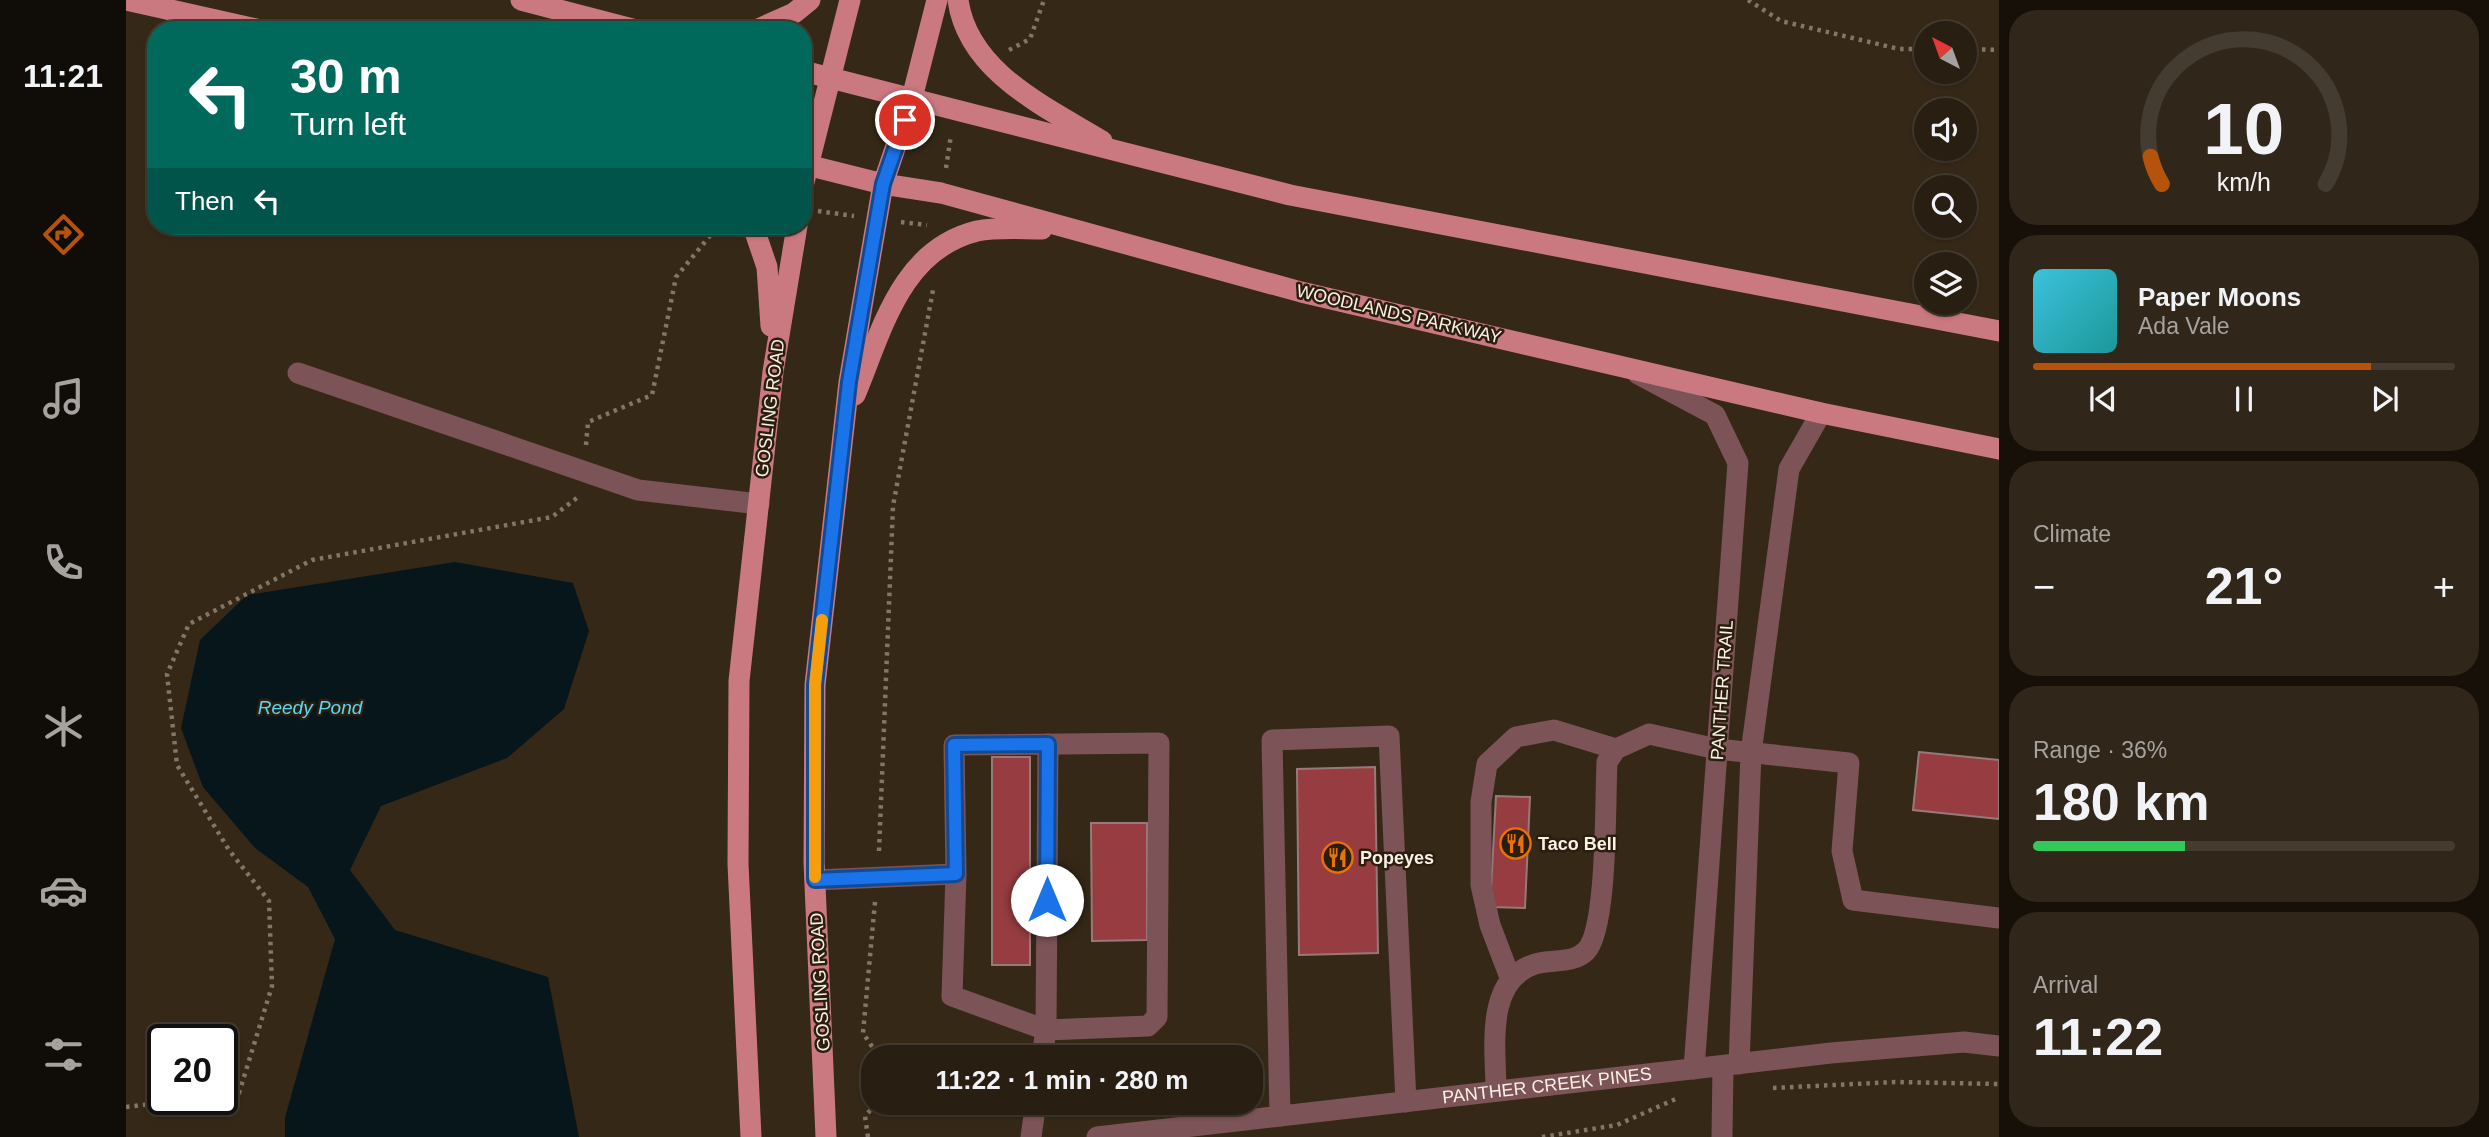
<!DOCTYPE html>
<html lang="en">
<head>
<meta charset="utf-8">
<style>
	:root { --surface:#281e11; --page:#30271a; --text:#f1f3f6; --muted:#a5a29f; --line:#443c31; --accent:#b45309 }
	body { margin:0; font-family:Arial,sans-serif; background:var(--page); color:var(--text); height:100vh; display:flex; flex-direction:column; font-size:26px; white-space:nowrap }
	* { box-sizing:border-box; margin:0 }
	p { font-size:23px; color:var(--muted) }
	.icon { flex:none; width:38px; height:38px; fill:none; stroke:currentColor; stroke-width:2; stroke-linecap:round; stroke-linejoin:round }
	.map { position:relative; flex:1; overflow:hidden }
	.panel { display:flex; flex-direction:column; gap:10px; padding:10px; background:#161009; width:490px }
	.panel>* { flex:none }
	.top-card { position:absolute; left:21px; top:21px; width:665px; height:214px; border-radius:28px; box-shadow:0 2px 5px #0004,0 0 0 2px var(--line); background:#00695c; color:#fff; overflow:hidden }
	.needle { width:46px; rotate:319deg }
	.buttons { position:absolute; left:1788px; top:21px; display:grid; gap:14px }
	.buttons a { display:grid; place-items:center; width:63px; height:63px; border-radius:50%; background:var(--surface); box-shadow:0 2px 5px #0004,0 0 0 2px var(--line); font-size:35px }
	.speed { position:absolute; left:21px; top:1024px; display:flex; gap:14px; font-size:35px; font-weight:700; text-align:center }
	.speed>* { display:grid; place-content:center; width:91px; height:91px; border-radius:50%; background:var(--surface); box-shadow:0 2px 5px #0004,0 0 0 2px var(--line); line-height:1 }
	.speed .limit { border:4px solid #111; border-radius:10px; background:#fff; color:#111 }
	.pin { position:absolute; display:grid; place-items:center; width:60px; height:60px; color:#fff; margin:-30px; border:4px solid #fff; border-radius:50%; box-shadow:0 2px 7px #0007 }
	.me { position:absolute; width:77px; margin:-38px; rotate:0deg; stroke-linejoin:round; filter:drop-shadow(0 0 5px #0008) }
	.turn { display:flex; align-items:center; gap:24px; height:147px; padding:0 28px; font-size:32px }
	.turn .icon { width:91px; height:91px; stroke-width:2.5 }
	.turn b { display:block; font-size:49px; line-height:60px }
	.then { display:flex; align-items:center; height:66px; padding:0 28px; background:#0003; gap:14px; font-size:26px }
	.big { font-size:52px; font-weight:800; line-height:1.1 }
	.panel .card { flex:1; display:flex; flex-direction:column; justify-content:center; gap:10px; min-width:0; padding:0 24px; border-radius:28px; background:var(--page) }
	.panel .dial { align-items:center; gap:0 }
	.dial svg { height:182px; overflow:visible; fill:none; stroke:var(--line); stroke-width:7; stroke-linecap:round; text-anchor:middle }
	.dial text { fill:var(--text); stroke:none }
	.song { display:flex; align-items:center; gap:21px }
	.cover { width:84px; height:84px; border-radius:10px; background:linear-gradient(135deg,hsl(190 70% 55%),hsl(180 70% 35%)) }
	.played { height:7px; border-radius:4px; background:linear-gradient(90deg,var(--accent) 80%,var(--line) 80%) }
	.keys { display:flex; justify-content:space-around; direction:ltr }
	.heat { display:flex; justify-content:space-between; align-items:center; font-size:38px; direction:ltr }
	.charge { height:10px; border-radius:5px; background:linear-gradient(90deg,#34c759 36%,var(--line) 0) }
	.trip { position:absolute; left:735px; top:1045px; width:402px; height:70px; border-radius:28px; background:var(--surface); box-shadow:0 2px 5px #0004,0 0 0 2px var(--line); font-weight:800; line-height:70px; text-align:center }
	main { display:flex; flex:1; min-height:0 }
	.tabs { display:flex; flex-direction:column; width:126px; justify-content:space-around; align-items:center; background:#100c07; color:var(--muted) }
	.tabs .icon { width:49px; height:49px }
	.tabs .selected { color:var(--accent) }
	.tabs b { font-size:32px; color:var(--text) }
	.map>svg:first-child { display:block }
	.water { fill:#06161a }
	.building { fill:#973d41; stroke:#967a79; stroke-width:2 }
	.lines { fill:none; stroke-linecap:round; stroke-linejoin:round }
	.path { stroke:#827668; stroke-width:4.5; stroke-dasharray:3.5 5; stroke-linecap:butt }
	.minor { stroke:#7c5356; stroke-width:21 }
	.major { stroke:#cb7981; stroke-width:21 }
	.route-casing { stroke:#114b97; stroke-width:18 }
	.route { stroke:#1a73e8; stroke-width:12 }
	.slow { stroke:#f59e0b; stroke-width:12 }
	.labels { text-anchor:middle; dominant-baseline:central; stroke-width:5; stroke-linejoin:round; paint-order:stroke }
	.street-label { font-size:18px; fill:#f9f0e6; stroke:#2b1e0e }
	.poi-label { font-size:18px; font-weight:bold; fill:#f9f0e6; stroke:#2b1e0e; text-anchor:start }
	.water-label { font-size:19px; font-style:italic; fill:#56d9f7; stroke:#2b1e0e }
</style>
</head>
<body>
<main>
<nav class="tabs">
<b>11:21</b>
<svg class="icon selected" aria-label="directions" viewBox="0 0 24 24"><path d="M12 3l9 9-9 9-9-9zM9 14v-3h6M13 9l2 2-2 2"/></svg>
<svg class="icon" aria-label="music" viewBox="0 0 24 24"><path d="M9 18V5l10-2v13"/><circle cx="6" cy="18" r="3"/><circle cx="16" cy="16" r="3"/></svg>
<svg class="icon" aria-label="phone" viewBox="0 0 24 24"><path d="M5 4h4l2 5-3 2q2 4 5 5l2-3 5 2v4C11 20 4 13 5 4z"/></svg>
<svg class="icon" aria-label="climate" viewBox="0 0 24 24"><path d="M12 3v18M4 7l16 10M4 17L20 7"/></svg>
<svg class="icon" aria-label="car" viewBox="0 0 24 24"><path d="M5 17H2v-5l4-1 3-4h7l3 4 3 1v5h-3M9 17h6M6 11h13"/><circle cx="7" cy="17" r="2"/><circle cx="17" cy="17" r="2"/></svg>
<svg class="icon" aria-label="filters" viewBox="0 0 24 24"><path d="M4 7h16M4 17h16"/><circle cx="9" cy="7" r="2"/><circle cx="15" cy="17" r="2"/></svg>
</nav>
<div class="map">
<svg width="1873" height="1137" viewBox="0 0 1873 1137">
	<rect width="100%" height="100%" fill="#352817"/>
	<path class="water" d="M329 562 447 583 463 631 438 709 381 758 255 806 224 870 269 930 422 977 453 1137H159V1118L209 939 182 887 129 848 77 787 55 728 74 640 121 595Z"/>
	<g class="building">
		<path d="M1793 752 1873 760V819L1787 810Z"/>
		<rect x="866" y="757" width="38" height="208"/>
		<path d="M1249 767 1252 953 1173 955 1171 769Z"/>
		<path d="M1370 796 1404 797 1399 908 1364 907Z"/>
		<path d="M965 823H1021V940L966 941Z"/>
	</g>
	<g class="lines">
		<g class="path">
			<path d="M1622 0 1655 21 1773 49H1801"/>
			<path d="M1839 49 1873 50"/>
			<path d="M883 50 904 39 918 0"/>
			<path d="M820 168 825 135"/>
			<path d="M692 211 728 216"/>
			<path d="M775 222 801 225"/>
			<path d="M460 445 462 422 526 395 550 277 592 226"/>
			<path d="M753 851 767 506 807 290"/>
			<path d="M749 902 737 1033 753 1057"/>
			<path d="M1647 1088 1769 1082 1873 1084"/>
			<path d="M96 1096 113 1093 146 986 143 901 103 850 51 765 41 674 63 624 186 560 426 517 452 497"/>
			<path d="M0 1107 68 1099"/>
			<path d="M742 1137 739 1116 752 1102"/>
			<path d="M1416 1137 1491 1125 1552 1098"/>
		</g>
		<g class="minor">
			<path d="M172 373 512 490 633 504"/>
			<path d="M1512 374 1589 415 1612 463 1568 1069"/>
			<path d="M689 880 830 874 828 745 1033 743 1031 1017 1022 1026 920 1030 826 996 830 874"/>
			<path d="M1385 980 1364 925 1355 885V802L1361 764 1390 737 1428 730 1490 749"/>
			<path d="M916 1057 920 1030 922 744"/>
			<path d="M1613 1064 1625 753 1663 469 1695 413"/>
			<path d="M1370 1091C1370 1050 1358 980 1409 964 1426 959 1447 964 1460 951 1482 929 1479 798 1481 762L1490 749 1523 734 1591 749 1723 763 1716 851 1727 900 1873 918"/>
			<path d="M1154 1116 1146 740 1263 736 1280 1102"/>
			<path d="M905 1137 910 1102"/>
			<path id="s1" d="M971 1137 1705 1053 1838 1042 1873 1046"/>
			<path d="M1596 1137 1597 1066"/>
		</g>
		<g class="major">
			<path d="M0 0 135 30"/>
			<path d="M395 0 510 30"/>
			<path d="M832 0C842 72 920 107 976 141"/>
			<path d="M630 30 668 13 684 0"/>
			<path d="M677 71 1164 195 1873 331"/>
			<path d="M677 164 757 184 815 193 1175 292 1695 413 1873 449"/>
			<path d="M677 186 724 0"/>
			<path d="M627 226 641 267 645 326"/>
			<path d="M729 395C756 331 774 250 851 231 871 227 895 229 916 229"/>
			<path d="M625 1137 612 864 613 681 647 372 671 226"/>
			<path d="M700 1137 688 862 689 685 723 382 747 242 757 184 786 98 811 0"/>
		</g>
	</g>
	<g class="lines">
		<defs>
			<path id="route" d="M779 120 757 184 723 382 689 685V880L830 874 828 745 922 744 921 900"/>
		</defs>
		<use href="#route" class="route-casing"/>
		<use href="#route" class="route"/>
		<path class="slow" d="M689 877V685L696 620"/>
	</g>
	<defs>
		<symbol id="restaurant-ring" viewBox="-11 -11 22 22"><circle r="9.5" fill="#2b1e0e" stroke="#e8710a" stroke-width="1.5"/><path d="M-5-6h1v4h1v-4h1v4h1v-4h1v5L-1.5 .5V6h-2V.5L-5-1ZM5-6V6H3V1.5H1.5Q1.5-4 5-6Z" fill="#e8710a"/></symbol>
	</defs>
	<g fill-rule="evenodd">
		<use href="#restaurant-ring" x="1372" y="826" width="35" height="35"/>
		<use href="#restaurant-ring" x="1194" y="840" width="35" height="35"/>
	</g>
	<g class="labels">
		<g class="street-label">
			<text transform="translate(1273 314) rotate(13)">WOODLANDS PARKWAY</text>
			<text transform="translate(644 408) rotate(-83)">GOSLING ROAD</text>
			<text transform="translate(1596 690) rotate(-86)">PANTHER TRAIL</text>
			<text transform="translate(694 982) rotate(-93)">GOSLING ROAD</text>
			<text stroke="none"><textPath href="#s1" startOffset="453">PANTHER CREEK PINES</textPath></text>
		</g>
		<g class="poi-label">
			<text x="1412" y="844">Taco Bell</text>
			<text x="1234" y="858">Popeyes</text>
		</g>
		<g class="water-label">
			<text x="184" y="707">Reedy Pond</text>
		</g>
	</g>
</svg>
<div class="buttons">
<a><svg class="needle" viewBox="-14 -14 28 28"><path d="M0-13l5 13h-10z" fill="#e53935"/><path d="M0 13l5-13h-10z" fill="#a5a29f"/></svg></a>
<a><svg class="icon" aria-label="sound" viewBox="0 0 24 24"><path d="M4 9h4l5-4v14l-5-4H4zM17 9q2 3 0 6"/></svg></a>
<a><svg class="icon" aria-label="search" viewBox="0 0 24 24"><circle cx="10" cy="10" r="6"/><path d="M15 15l6 6"/></svg></a>
<a><svg class="icon" aria-label="layers" viewBox="0 0 24 24"><path d="M12 4l9 5-9 5-9-5zM3 14l9 5 9-5"/></svg></a>
</div>
<div class="speed"><div class="limit">20</div></div>
<div class="pin" style="left:779px;top:120px;background:#d93025"><svg class="icon" aria-label="arrive" viewBox="0 0 24 24"><path d="M6 21V4h12l-3 4 3 4H6"/></svg></div>
<svg class="me" style="left:921px;top:900px" viewBox="-20 -20 40 40"><circle r="19" fill="#fff"/><path d="M0-13L10 11 0 6-10 11z" fill="#1a73e8"/></svg>
<div class="trip">11:22 · 1 min · 280 m</div>
<div class="top-card">
<div class="turn"><svg class="icon" aria-label="left" viewBox="0 0 24 24"><path d="M17 20v-9H6M10 6l-5 5 5 5"/></svg><div><b>30 m</b>Turn left</div></div>
<div class="then">Then<svg class="icon" aria-label="left" viewBox="0 0 24 24"><path d="M17 20v-9H6M10 6l-5 5 5 5"/></svg></div>
</div>
</div>
<section class="panel">
<div class="card dial"><svg viewBox="0 0 100 80">
<path d="M14 69A42 42 0 1 1 86 69"/>
<path d="M14 69A42 42 0 0 1 9 57" stroke="#b45309"/>
<text x="50" y="56" font-size="32" font-weight="700">10</text>
<text x="50" y="72" font-size="11">km/h</text>
</svg></div>
<div class="card">
<div class="song"><i class="cover"></i><div><b>Paper Moons</b><p>Ada Vale</p></div></div>
<div class="played"></div>
<div class="keys"><svg class="icon" aria-label="previous" viewBox="0 0 24 24"><path d="M18 5L8 12l10 7zM5 5v14"/></svg><svg class="icon" aria-label="pause" viewBox="0 0 24 24"><path d="M8 5v14M16 5v14"/></svg><svg class="icon" aria-label="next" viewBox="0 0 24 24"><path d="M6 5l10 7-10 7zM19 5v14"/></svg></div>
</div>
<div class="card"><p>Climate</p>
<div class="heat"><a>−</a><b class="big">21°</b><a>+</a></div>
</div>
<div class="card"><p>Range · 36%</p><b class="big">180 km</b><div class="charge"></div></div>
<div class="card"><p>Arrival</p><b class="big">11:22</b></div>
</section>
</main>
</body>
</html>
